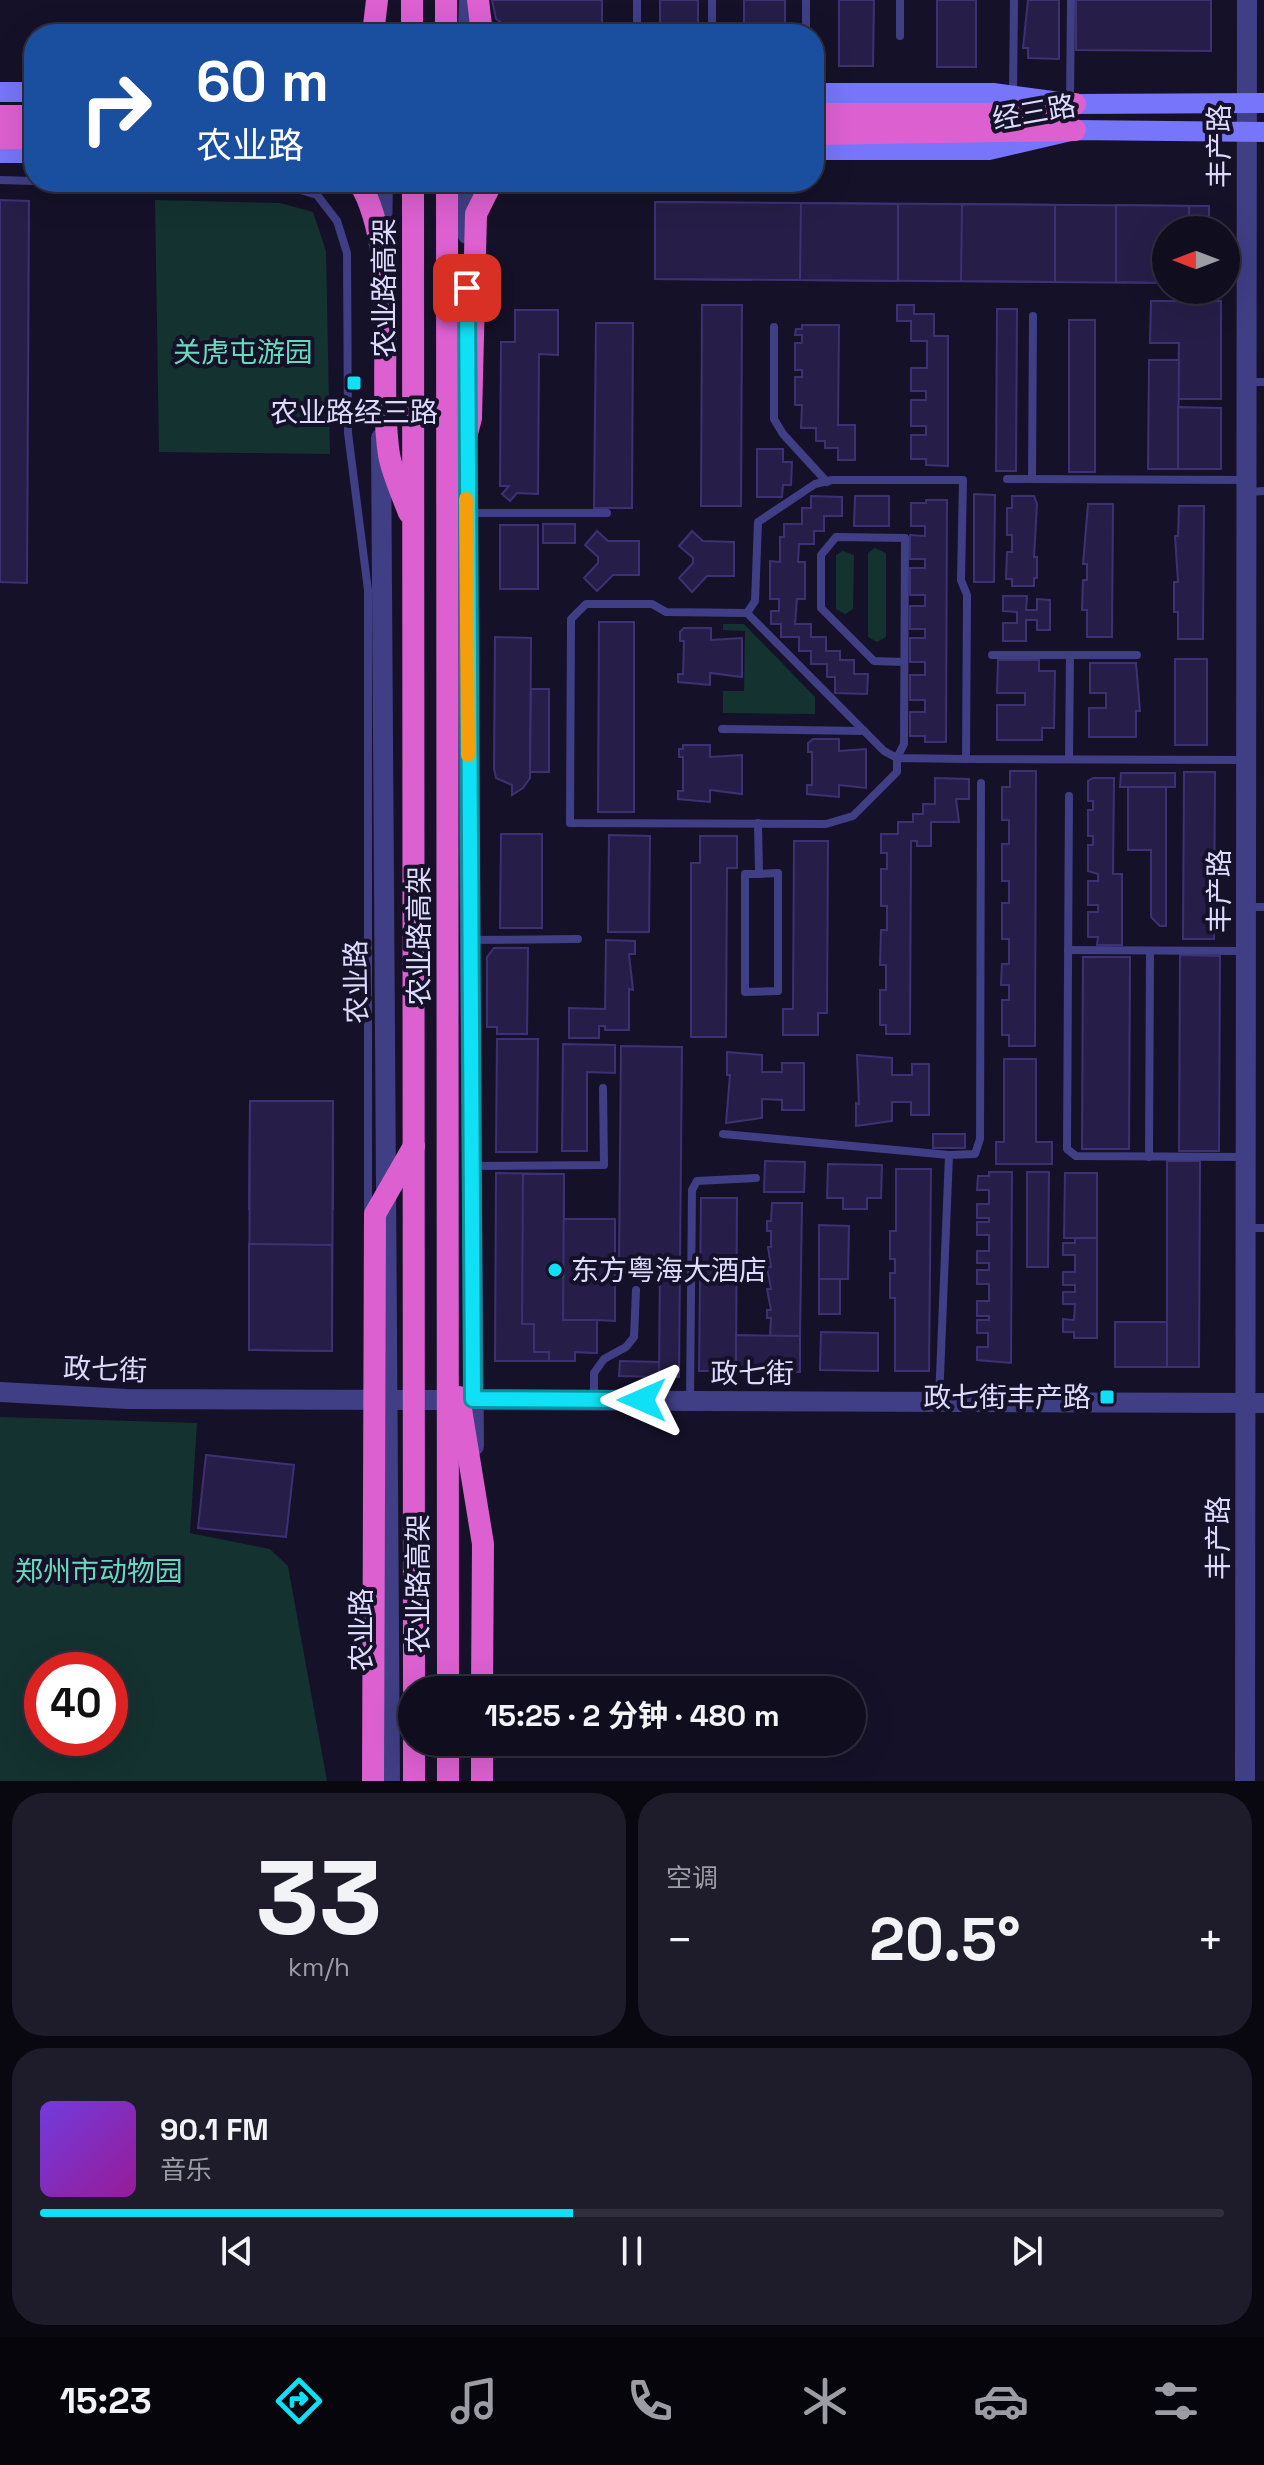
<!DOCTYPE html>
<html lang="zh">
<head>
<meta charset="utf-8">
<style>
	:root { --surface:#100d1e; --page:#1e1b2b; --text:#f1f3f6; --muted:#9c9ca4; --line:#302d3c; --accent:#0fe0f5 }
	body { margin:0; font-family:"Space Grotesk","Noto Sans SC",sans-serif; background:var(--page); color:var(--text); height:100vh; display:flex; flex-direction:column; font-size:30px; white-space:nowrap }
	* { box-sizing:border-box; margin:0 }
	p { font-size:26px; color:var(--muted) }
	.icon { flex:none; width:44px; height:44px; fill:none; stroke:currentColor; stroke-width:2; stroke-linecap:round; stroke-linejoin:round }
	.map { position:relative; height:1781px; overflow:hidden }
	.sheet { display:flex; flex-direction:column; gap:12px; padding:12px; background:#090710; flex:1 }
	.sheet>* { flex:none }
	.guide { position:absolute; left:24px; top:24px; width:800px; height:168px; border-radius:32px; box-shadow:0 8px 32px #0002,0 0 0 2px var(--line); background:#1a4fa0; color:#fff; overflow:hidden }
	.needle { width:52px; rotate:270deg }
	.controls { position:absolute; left:1152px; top:216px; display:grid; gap:16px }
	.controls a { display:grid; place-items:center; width:88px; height:88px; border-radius:50%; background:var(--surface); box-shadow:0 8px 32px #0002,0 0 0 2px var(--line); font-size:40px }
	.speed { position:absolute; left:24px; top:1652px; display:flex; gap:16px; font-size:40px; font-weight:700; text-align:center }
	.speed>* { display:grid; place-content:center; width:104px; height:104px; border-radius:50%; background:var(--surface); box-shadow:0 8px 32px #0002,0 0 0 2px var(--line); line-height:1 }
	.speed .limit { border:12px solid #d22; background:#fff; color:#111 }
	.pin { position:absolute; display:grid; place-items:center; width:68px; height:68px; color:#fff; margin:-34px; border-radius:16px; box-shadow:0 4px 12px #0006 }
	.me { position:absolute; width:88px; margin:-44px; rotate:270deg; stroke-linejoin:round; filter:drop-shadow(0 0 6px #0008) }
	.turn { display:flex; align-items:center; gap:28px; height:168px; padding:0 40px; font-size:36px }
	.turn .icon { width:104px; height:104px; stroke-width:2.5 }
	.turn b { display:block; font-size:56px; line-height:68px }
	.big { font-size:60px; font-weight:700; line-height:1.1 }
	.sheet .widget { flex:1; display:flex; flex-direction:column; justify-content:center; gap:12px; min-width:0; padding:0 28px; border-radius:32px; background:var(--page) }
	.sheet .dial { align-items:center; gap:0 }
	.dial b { font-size:104px; line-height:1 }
	.song { display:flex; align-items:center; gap:24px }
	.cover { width:96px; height:96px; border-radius:12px; background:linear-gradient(135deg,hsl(260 70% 55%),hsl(300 70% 35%)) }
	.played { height:8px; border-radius:4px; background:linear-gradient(90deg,var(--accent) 45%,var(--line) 45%) }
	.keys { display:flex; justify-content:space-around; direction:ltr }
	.heat { display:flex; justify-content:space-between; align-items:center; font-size:44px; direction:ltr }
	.sheet .tiles { flex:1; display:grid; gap:12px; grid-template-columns:1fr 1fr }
	.widget:last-child { grid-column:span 2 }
	.trip { position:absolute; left:398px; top:1676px; width:468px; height:80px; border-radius:40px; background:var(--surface); box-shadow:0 8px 32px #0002,0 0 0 2px var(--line); font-weight:700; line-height:80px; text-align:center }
	.menu { display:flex; height:128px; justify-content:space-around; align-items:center; background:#06050c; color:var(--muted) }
	.menu .icon { width:56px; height:56px }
	.menu .selected { color:var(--accent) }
	.menu b { font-size:36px; color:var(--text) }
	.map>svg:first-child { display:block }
	.green { fill:#143230; fill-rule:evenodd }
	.building { fill:#261e48; stroke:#3d3173; stroke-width:2 }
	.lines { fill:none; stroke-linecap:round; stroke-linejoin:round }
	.service { stroke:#403e85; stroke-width:8 }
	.tertiary { stroke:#403e85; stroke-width:20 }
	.secondary { stroke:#7775f9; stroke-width:20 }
	.trunk { stroke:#dc60d0; stroke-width:22 }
	.trunk-bridge { stroke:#dc60d0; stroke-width:22 }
	.route-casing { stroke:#0a929f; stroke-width:20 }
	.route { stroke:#0fe0f5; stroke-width:14 }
	.slow { stroke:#f59e0b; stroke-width:14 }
	.poi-dot { fill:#0fe0f5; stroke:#151128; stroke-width:3 }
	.labels { text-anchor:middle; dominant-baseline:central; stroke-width:8; stroke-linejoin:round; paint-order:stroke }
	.street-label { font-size:28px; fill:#dddafd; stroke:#151128 }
	.park-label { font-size:28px; fill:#68dbbd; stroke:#151128 }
	.poi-label { font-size:28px; fill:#dddafd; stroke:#151128 }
</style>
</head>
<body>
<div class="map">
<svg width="1264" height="1781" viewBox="0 0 1264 1781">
	<rect width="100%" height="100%" fill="#151128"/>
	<g class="green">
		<path d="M155 200 280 203 313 212 326 251 330 454 159 452Z"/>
		<path d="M875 548 886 553V637L877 642 868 637V553Z"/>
		<path d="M843 551 854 555 853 609 845 614 836 609V555Z"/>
		<path d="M723 624H744L815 697V714L723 713V691H744L745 631 723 630Z"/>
		<path d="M0 1417 197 1423 190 1533 270 1549 288 1566 327 1781H0ZM110 1670V1738H42V1670Z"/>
	</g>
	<g class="building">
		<path d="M492 0H602V29H511L496 19Z"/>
		<rect x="660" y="0" width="38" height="34"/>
		<rect x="744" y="0" width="41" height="34"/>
		<path d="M839 0H874L873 66H839Z"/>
		<rect x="937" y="0" width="39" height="67"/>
		<path d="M1028 0H1059V59L1028 58V48H1023Z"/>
		<path d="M1076 0H1211V51L1076 50Z"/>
		<path d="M0 200 29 201 27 583 0 582Z"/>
		<path d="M655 202 751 203V280L655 279Z"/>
		<path d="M655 202 1209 206V230H1166V283L655 279Z"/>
		<path d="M801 203 898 204V281L800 280Z"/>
		<path d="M962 204 1055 205V282L961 281Z"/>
		<path d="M1116 205 1189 206V230H1166V283L1116 282Z"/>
		<path d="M1151 301H1221V399H1178L1179 343H1150Z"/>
		<path d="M702 305H742L741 506H701Z"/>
		<path d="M897 305H914V314H934V336H948V466L926 465V459H911V435H926V426H911V400H926V391H911V368H927V341H911V321H897Z"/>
		<path d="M997 309H1017L1016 471H996Z"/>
		<path d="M515 310H558V355L539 354 538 494 517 493 510 501 502 494 509 486H500L501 342H515Z"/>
		<rect x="1069" y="320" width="26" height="152"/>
		<path d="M596 323H633L632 508H594Z"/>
		<path d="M802 325H839L838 425H855V460H838V448H825V441H816V428H801L802 405H795V377H802V370H795V343H802V335H795L796 329H802Z"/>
		<path d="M1149 360H1179L1178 469H1148Z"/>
		<path d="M1178 407 1221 408V469H1178Z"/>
		<path d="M757 449H783V462H792L791 485H783L782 497H757Z"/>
		<path d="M974 494 995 495 994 582H974Z"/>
		<path d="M811 496 842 497V516H824V531H814V544H799L798 562H805V599H797L795 624H811V637H826V651H840V660H854V674H868L867 694 835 693V677H827V664H811V651H799V637H781V624H771V611H779V599H770V561L780 562V537H784V524H802V508H811Z"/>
		<path d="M855 496H889V526H854Z"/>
		<path d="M1012 496H1034L1037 504 1034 557H1037V578H1034V586H1012V579H1006L1007 552H1012V535H1007V508H1012Z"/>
		<path d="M926 500H947L946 742H925V736H910V712H925V700H910V675H925V662H910V638H925V629H910V606H925V595H910V568H925V559H910V535L925 536V526H911V503H926Z"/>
		<path d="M1088 504H1113L1112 637H1087V610H1082L1083 580H1087V564H1083Z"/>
		<path d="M1179 506H1204L1203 639H1178V612H1174V582H1178L1175 536H1178Z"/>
		<rect x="543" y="524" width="32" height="19"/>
		<rect x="500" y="525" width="38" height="64"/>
		<path d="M597 531 608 541H639V575H613L597 591 584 578 598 563V557L585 545Z"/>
		<path d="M692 531 703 541 734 542V576H707L692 592 679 578 693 563V558L679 546Z"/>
		<path d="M1003 596H1027L1026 610H1037V599L1050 600V630H1037V620H1026V641H1003V623H1017V612L1003 611Z"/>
		<path d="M599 622H634V812H598Z"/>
		<path d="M684 628H711V640L742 638V677L710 673V685L678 682V674H683L684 641H680V632Z"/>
		<path d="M495 637 531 638 530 778 523 788 512 795V785L496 778 494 769Z"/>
		<rect x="1175" y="659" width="32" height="86"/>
		<path d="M998 660H1039V671H1055L1054 728H1042V740H997V705H1025V693H997Z"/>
		<path d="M1090 663H1136L1140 711H1136V737H1089V708H1106V693H1090Z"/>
		<path d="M531 689H549V772H530Z"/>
		<path d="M813 739H839V751L866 749V788L839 785V797L807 794V785H812V752H808V743Z"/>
		<path d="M683 745H710V757L742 755V794L710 790V802L678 799V791H683V757H679V749H683Z"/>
		<path d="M1010 771H1036L1035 1046H1009V1035H1002V1000H1009V985H1001L1002 964H1009V939H1002V903H1009V881H1002V844H1009V820H1002V787H1010Z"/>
		<path d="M1184 772H1215L1214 939H1183Z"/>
		<path d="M1121 773H1175V787H1120Z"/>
		<path d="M935 778 969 779V799H956L959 822H931V846H917V841H911L910 1034H886V1025H880V990H886V965H880L881 930H887V906H881V869H887V853H881V834H898V822H913V814H923V804H935Z"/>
		<path d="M1093 778H1114L1113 874H1122V945H1097L1098 937H1088V912H1098V905H1088V881H1098V874L1088 871V845H1093V836H1088V810H1093V801H1088V781Z"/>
		<path d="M1128 787H1166V926H1160L1151 917V850H1128Z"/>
		<path d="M501 834H542V928H500Z"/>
		<path d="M609 835 650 836 649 932H608Z"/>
		<path d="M700 836H737V868H727L726 1037H691V863H700Z"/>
		<path d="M794 841H828L827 1013H818V1035H783V1009H793Z"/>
		<path d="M606 940 635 941V954H629L633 990 629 989V1030H605V1026H599V1038H569V1008L605 1009Z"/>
		<path d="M494 948H528L527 1034H497V1027H487V957Z"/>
		<path d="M1180 955 1220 956 1219 1151H1179Z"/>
		<path d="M1083 957H1130L1129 1149H1082Z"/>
		<path d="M497 1039H538L537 1152H496Z"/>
		<path d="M563 1044 615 1045V1073L587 1072V1151H562Z"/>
		<path d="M621 1046 682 1047 680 1261H619Z"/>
		<path d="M727 1052 762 1055V1072H782V1063H804V1110H782V1100L762 1099V1118L726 1123 730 1075H727Z"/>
		<path d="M857 1055 892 1058V1075H912V1064H929V1115H911V1102H892V1121L856 1126V1103L859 1104Z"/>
		<path d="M1004 1059H1036V1142H1052V1164H996V1142H1004Z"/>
		<path d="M250 1101H333V1209H249Z"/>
		<path d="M250 1101H333L332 1351 249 1350Z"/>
		<rect x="933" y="1134" width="32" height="14"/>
		<path d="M765 1161 805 1162 804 1192H764Z"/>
		<path d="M1167 1161H1200L1199 1367H1167Z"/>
		<path d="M828 1164 882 1165 881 1198H867V1209H843V1198H827Z"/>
		<path d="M896 1169H931L929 1371H895V1298H890V1273H895V1259H890V1231H896Z"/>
		<path d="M989 1172H1012L1011 1363 977 1360V1347H988V1333H977V1320H989V1316H977V1301H989V1284H977V1270H989V1263H977V1251H989V1235H977V1222H989V1218H977V1204H989V1190H977L978 1176H989Z"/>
		<path d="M1027 1172H1049L1048 1267H1027Z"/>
		<path d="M496 1173 564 1174V1219H615V1321L597 1320V1353L575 1352V1361H495Z"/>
		<path d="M1065 1173H1097V1238H1064Z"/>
		<path d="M523 1174H564L563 1320H597V1353L575 1352V1361H549V1352H534V1324H522Z"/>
		<path d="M701 1198H737L736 1371H699Z"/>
		<path d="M772 1203H802L800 1336H770L771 1318H767V1310H771L767 1289H771L767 1267H771L768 1247H771V1231H767V1221H771Z"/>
		<path d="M819 1225 849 1226 848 1279H819Z"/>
		<path d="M1075 1238H1097V1338H1074V1332H1063V1319L1074 1320 1075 1304H1063V1292H1075V1285H1063V1272H1075V1255H1063V1243H1075Z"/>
		<path d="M249 1244 332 1245V1351L249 1350Z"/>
		<path d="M660 1261H680L679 1377H659Z"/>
		<rect x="819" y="1279" width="21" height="35"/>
		<rect x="1115" y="1322" width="52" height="45"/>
		<path d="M821 1332 878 1333V1371L820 1370Z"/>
		<path d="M736 1335 800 1336V1372L736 1371Z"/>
		<path d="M620 1361 659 1362V1377L619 1376Z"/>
		<path d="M206 1455 294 1465 286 1537 198 1528Z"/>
	</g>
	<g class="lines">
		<g class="service">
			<path d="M806 0V34"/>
			<path d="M900 0V36"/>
			<path d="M637 34V0"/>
			<path d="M712 34V0"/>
			<path d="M1013 95 1014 0"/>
			<path d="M1070 103 1071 0"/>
			<path d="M0 180 34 181"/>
			<path d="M73 182 294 188 317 195 337 221 347 253 348 433 368 590V1215"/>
			<path d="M774 327V419L783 434 827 482"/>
			<path d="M1248 382H1264"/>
			<path d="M1007 479 1246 480"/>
			<path d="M1032 479 1033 316"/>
			<path d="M1248 492 1264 491"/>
			<path d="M467 513H607"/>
			<path d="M747 613 755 601 758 522 815 484 832 480H963L961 580 967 595 966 759 1244 760"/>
			<path d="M992 655H1137"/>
			<path d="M904 662 874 661 821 608V555L836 537 905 538 904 744 897 758 884 751 747 613 666 612 652 604H586L571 619 570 823 826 824 853 816 897 772V758L966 759"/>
			<path d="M722 729 864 731"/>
			<path d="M1069 759 1070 655"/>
			<path d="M1069 796 1067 1149 1076 1156 1243 1157"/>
			<path d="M758 823 759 874H745V992L778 991V873L759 874"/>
			<path d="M1248 907H1264"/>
			<path d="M470 940 578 939"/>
			<path d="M1068 950 1243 951"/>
			<path d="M723 1134 949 1155"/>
			<path d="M1149 1157 1150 951"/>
			<path d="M472 1166 604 1165 603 1088"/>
			<path d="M1247 1228H1264"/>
			<path d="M594 1399V1373L604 1359 626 1347 634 1337 636 1290"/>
			<path d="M690 1400 692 1190 697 1181 756 1178"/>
			<path d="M939 1401 949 1155 975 1154 980 1139 981 783"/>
		</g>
		<g class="tertiary">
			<path d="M468 34 469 0"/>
			<path d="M382 234 383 182"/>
			<path d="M467 234 468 182"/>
			<path d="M381 438 390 1781"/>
			<path d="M466 454 474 1446"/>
			<path d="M0 1392 127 1399 1264 1403"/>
			<path d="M1245 1781 1247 0"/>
		</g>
		<g class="secondary">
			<path d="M0 92H34"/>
			<path d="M814 93H993L1075 104 1264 103"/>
			<path d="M814 150H989L1075 130 1264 132"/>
			<path d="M0 153H34"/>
		</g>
		<g class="trunk">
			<path d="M412 0V34"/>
			<path d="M446 0V34"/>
			<path d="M478 0 482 34"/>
			<path d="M373 34 377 0"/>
			<path d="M814 114H990L1075 104"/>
			<path d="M0 116H34"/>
			<path d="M814 134 1075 130"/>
			<path d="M0 138H34"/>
			<path d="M414 1781V1742"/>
			<path d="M448 1781V1742"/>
			<path d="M482 1781V1742"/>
		</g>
		<g class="trunk-bridge">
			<path d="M359 182C401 252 377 374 389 455 393 475 402 494 409 513"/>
			<path d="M413 182 414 1690"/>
			<path d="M447 182 448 1690"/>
			<path d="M456 475 471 418 476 214 492 182"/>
			<path d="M459 1397 483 1544 482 1690"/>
			<path d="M373 1781 375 1214 414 1146"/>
		</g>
	</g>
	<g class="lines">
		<defs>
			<path id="route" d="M467 288 473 1399 642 1400"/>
		</defs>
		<use href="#route" class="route-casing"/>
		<use href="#route" class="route"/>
		<path class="slow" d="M466 499 468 755"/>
	</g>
	<g class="poi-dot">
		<rect x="346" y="375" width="16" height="16" rx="4"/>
		<circle cx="555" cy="1270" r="8"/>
		<rect x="1099" y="1389" width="16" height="16" rx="4"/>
	</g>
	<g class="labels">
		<g class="street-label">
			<text transform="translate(1034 112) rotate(-10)">经三路</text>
			<text transform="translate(1219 146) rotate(-90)">丰产路</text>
			<text transform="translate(384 288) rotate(-90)">农业路高架</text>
			<text transform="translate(1219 891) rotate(-90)">丰产路</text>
			<text transform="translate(419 936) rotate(-90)">农业路高架</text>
			<text transform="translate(356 982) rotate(-91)">农业路</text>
			<text transform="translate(105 1369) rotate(2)">政七街</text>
			<text x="752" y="1373">政七街</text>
			<text transform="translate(1218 1538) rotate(-90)">丰产路</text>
			<text transform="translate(418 1584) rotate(-90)">农业路高架</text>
			<text transform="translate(361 1630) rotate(-90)">农业路</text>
		</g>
		<g class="park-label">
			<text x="243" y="352">关虎屯游园</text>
			<text x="99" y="1571">郑州市动物园</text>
		</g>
		<g class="poi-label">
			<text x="354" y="412">农业路经三路</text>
			<text x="571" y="1270" text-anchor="start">东方粤海大酒店</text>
			<text x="1091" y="1397" text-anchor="end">政七街丰产路</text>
		</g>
	</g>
</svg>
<div class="controls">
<a><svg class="needle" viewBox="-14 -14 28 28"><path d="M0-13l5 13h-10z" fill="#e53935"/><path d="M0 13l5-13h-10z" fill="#9c9ca4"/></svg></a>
</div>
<div class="speed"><div class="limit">40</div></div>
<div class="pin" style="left:467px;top:288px;background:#d93025"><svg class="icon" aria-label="arrive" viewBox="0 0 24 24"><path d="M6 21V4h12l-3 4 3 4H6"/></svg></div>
<svg class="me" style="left:642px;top:1400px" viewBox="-20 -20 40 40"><path d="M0-17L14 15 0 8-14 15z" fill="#0fe0f5" stroke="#fff" stroke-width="4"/></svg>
<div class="trip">15:25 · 2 分钟 · 480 m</div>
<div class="guide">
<div class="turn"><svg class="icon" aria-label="right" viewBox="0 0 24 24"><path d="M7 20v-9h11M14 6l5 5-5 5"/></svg><div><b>60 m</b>农业路</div></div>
</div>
</div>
<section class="sheet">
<div class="tiles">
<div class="widget dial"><b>33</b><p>km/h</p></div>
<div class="widget"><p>空调</p>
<div class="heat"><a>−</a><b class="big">20.5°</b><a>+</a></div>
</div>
<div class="widget">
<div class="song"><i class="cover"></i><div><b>90.1 FM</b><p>音乐</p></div></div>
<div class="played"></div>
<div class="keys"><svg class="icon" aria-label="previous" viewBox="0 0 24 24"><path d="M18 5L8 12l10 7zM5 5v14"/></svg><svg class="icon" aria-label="pause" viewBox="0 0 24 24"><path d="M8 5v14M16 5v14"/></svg><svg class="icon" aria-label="next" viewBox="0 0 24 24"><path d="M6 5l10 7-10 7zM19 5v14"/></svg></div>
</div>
</div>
</section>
<nav class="menu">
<b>15:23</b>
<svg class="icon selected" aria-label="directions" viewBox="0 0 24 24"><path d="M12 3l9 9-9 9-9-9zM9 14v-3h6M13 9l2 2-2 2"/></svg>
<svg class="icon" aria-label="music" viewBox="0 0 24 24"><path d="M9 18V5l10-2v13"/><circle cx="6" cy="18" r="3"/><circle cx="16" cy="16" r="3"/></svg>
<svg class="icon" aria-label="phone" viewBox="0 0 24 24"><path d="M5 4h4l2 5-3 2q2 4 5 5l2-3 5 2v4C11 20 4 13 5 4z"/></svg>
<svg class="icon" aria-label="climate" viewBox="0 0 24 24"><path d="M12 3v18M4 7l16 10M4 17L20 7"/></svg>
<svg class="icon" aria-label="car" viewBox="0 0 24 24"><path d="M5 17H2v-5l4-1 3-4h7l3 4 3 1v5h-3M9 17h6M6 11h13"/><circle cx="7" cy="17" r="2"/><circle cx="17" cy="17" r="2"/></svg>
<svg class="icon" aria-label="filters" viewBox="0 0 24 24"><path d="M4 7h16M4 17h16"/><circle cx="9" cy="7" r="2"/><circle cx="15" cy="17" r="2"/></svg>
</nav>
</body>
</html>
